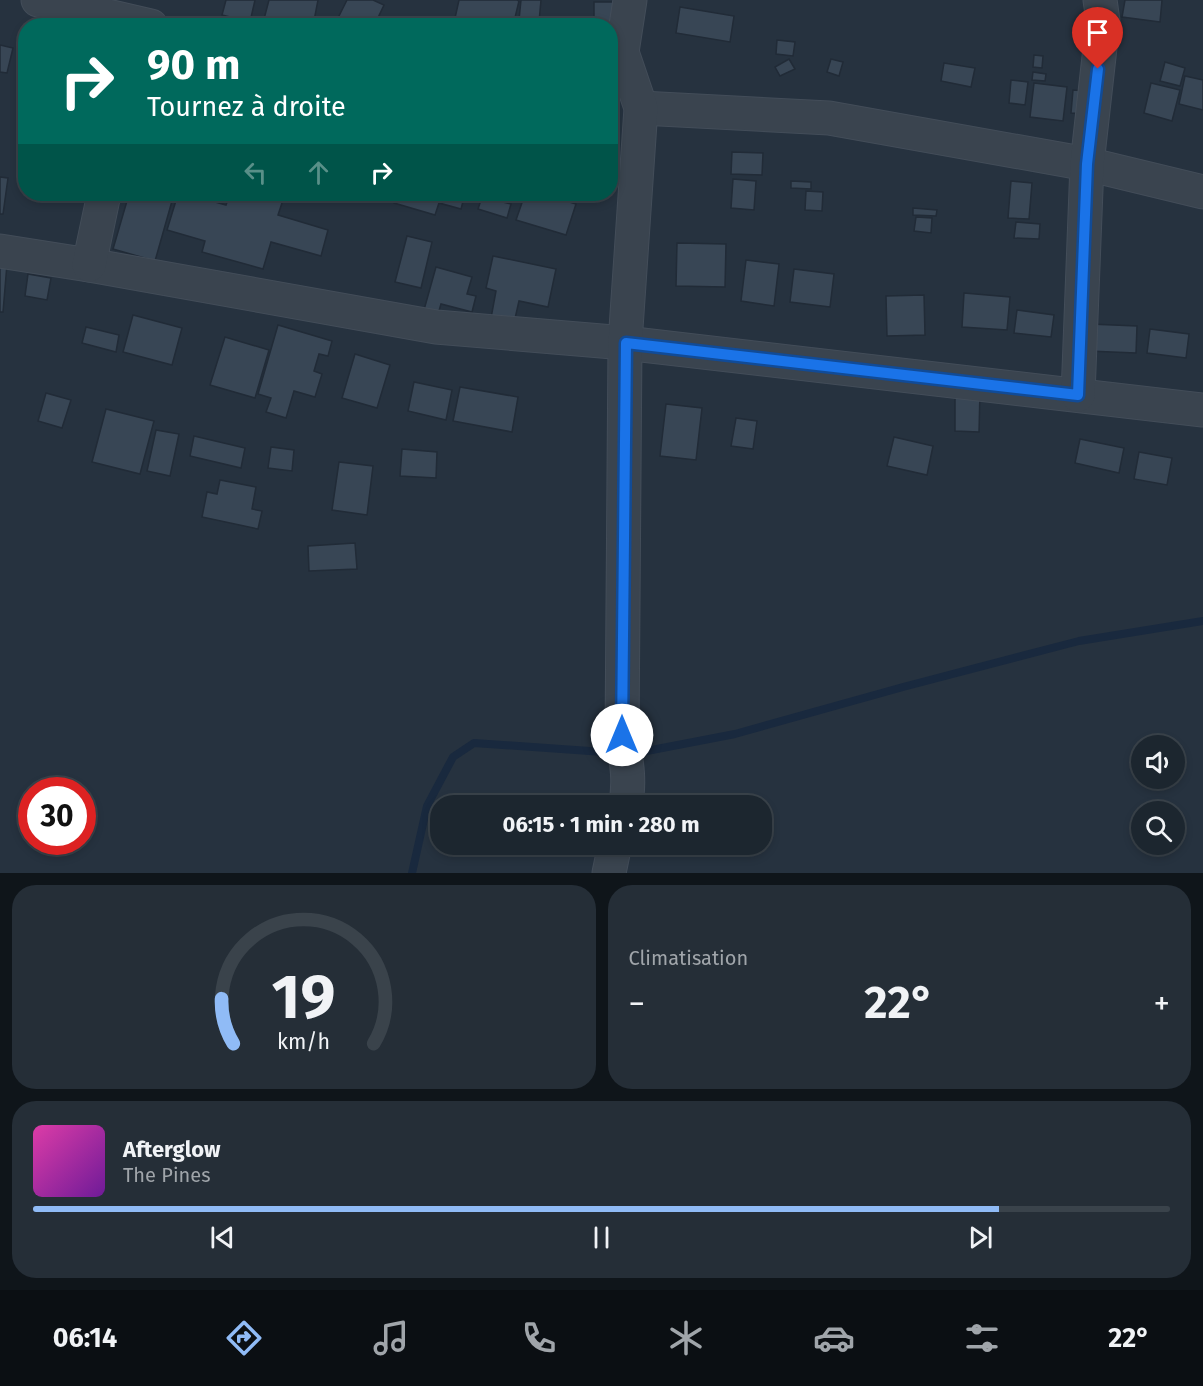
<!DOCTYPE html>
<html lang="fr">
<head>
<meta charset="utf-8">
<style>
	:root { --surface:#1c262f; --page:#252e37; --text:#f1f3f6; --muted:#a0a5aa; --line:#3a434b; --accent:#90bbf6 }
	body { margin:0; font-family:"Fira Sans",sans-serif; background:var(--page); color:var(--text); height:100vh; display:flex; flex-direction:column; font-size:22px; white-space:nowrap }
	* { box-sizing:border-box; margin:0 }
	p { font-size:20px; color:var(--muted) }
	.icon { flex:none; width:33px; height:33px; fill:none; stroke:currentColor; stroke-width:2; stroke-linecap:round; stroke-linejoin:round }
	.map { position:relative; height:873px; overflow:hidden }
	.drawer { display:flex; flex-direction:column; gap:12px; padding:12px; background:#0f151a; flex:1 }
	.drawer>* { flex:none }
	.top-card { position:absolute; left:18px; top:18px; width:600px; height:183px; border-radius:24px; box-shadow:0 3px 9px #0003,0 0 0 2px var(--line); background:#00695c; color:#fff; overflow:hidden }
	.buttons { position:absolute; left:1131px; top:735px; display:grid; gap:12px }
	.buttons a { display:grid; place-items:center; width:54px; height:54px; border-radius:50%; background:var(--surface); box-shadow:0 3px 9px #0003,0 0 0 2px var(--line); font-size:30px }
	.speed { position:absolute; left:18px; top:777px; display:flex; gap:12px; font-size:30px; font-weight:700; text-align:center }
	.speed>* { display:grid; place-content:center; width:78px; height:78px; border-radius:50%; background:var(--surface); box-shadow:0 3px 9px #0003,0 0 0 2px var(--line); line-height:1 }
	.speed .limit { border:9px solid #d22; background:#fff; color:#111 }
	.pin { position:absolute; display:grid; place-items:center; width:51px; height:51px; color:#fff; margin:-62px -26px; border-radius:50% 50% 50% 0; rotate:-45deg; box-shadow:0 0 6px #0007 }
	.pin .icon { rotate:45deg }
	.me { position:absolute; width:66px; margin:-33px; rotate:0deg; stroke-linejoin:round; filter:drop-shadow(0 0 4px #0008) }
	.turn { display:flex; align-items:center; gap:21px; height:126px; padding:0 30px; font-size:27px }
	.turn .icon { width:78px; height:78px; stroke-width:2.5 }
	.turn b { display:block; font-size:42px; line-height:51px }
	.lanes { display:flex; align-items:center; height:57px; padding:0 30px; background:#0003; justify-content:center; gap:30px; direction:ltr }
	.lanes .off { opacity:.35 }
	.big { font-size:45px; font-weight:700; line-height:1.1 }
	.drawer .widget { flex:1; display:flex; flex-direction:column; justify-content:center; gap:9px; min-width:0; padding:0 21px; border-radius:24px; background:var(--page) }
	.drawer .dial { align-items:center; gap:0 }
	.dial svg { height:156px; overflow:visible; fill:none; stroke:var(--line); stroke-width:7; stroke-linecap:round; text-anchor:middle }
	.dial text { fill:var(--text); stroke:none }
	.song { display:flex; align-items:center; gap:18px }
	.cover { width:72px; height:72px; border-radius:9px; background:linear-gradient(135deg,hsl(320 70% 55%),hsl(280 70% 35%)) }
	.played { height:6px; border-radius:3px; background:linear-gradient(90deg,var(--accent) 85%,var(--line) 85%) }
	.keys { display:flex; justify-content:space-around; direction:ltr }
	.heat { display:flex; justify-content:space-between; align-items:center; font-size:33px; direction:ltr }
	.drawer .tiles { flex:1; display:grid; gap:12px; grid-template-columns:1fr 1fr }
	.widget:last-child { grid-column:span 2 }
	.trip { position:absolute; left:430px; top:795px; width:342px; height:60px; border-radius:24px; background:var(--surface); box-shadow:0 3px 9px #0003,0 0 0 2px var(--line); font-weight:700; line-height:60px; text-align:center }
	.tabs { display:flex; height:96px; justify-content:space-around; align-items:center; background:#0b0f13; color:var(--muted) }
	.tabs .icon { width:42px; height:42px }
	.tabs .selected { color:var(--accent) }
	.tabs b { font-size:27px; color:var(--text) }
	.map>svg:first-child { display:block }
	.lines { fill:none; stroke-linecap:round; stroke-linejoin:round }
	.stream { stroke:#19293e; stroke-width:8 }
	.building { fill:#384655; stroke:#212b37; stroke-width:1.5 }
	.minor-casing { stroke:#434d59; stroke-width:35 }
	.minor { stroke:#3a444f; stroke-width:33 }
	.route-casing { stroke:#114b97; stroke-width:15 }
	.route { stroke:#1a73e8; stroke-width:10 }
</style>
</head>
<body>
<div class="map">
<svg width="1203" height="873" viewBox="0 0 1203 873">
	<rect width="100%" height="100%" fill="#26323f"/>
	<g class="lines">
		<g class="stream">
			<path d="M631 754 735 734 903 687 1079 641 1203 621"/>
			<path d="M412 873 427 806 453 757 474 743 618 753"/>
		</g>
	</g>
	<g class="building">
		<path d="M226 0H255L250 22 222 15Z"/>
		<path d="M269 0H318L313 26H293L264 19Z"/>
		<path d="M347 0H373L384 5 374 26H356L338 18Z"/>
		<path d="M459 0H517L519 1 513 26H483L455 18Z"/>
		<path d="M521 0H541L539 22 519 20Z"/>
		<path d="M1125 0H1162L1160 22 1122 17Z"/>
		<path d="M594 2H620L610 26H594Z"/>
		<path d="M680 7 734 16 730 42 676 33Z"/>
		<path d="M777 40 795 42 793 56 776 54Z"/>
		<path d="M0 45 13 48 7 73 0 72Z"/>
		<path d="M1034 55 1043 56 1042 68 1033 67Z"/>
		<path d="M789 59 795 69 780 76 775 67Z"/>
		<path d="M831 59 843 62 839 76 827 72Z"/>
		<path d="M1165 62 1185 68 1180 86 1160 81Z"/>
		<path d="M944 63 975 68 971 87 941 81Z"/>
		<path d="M1033 72 1046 74 1045 81 1032 80Z"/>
		<path d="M1185 76 1203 80V110L1179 104Z"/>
		<path d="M1011 80 1028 82 1025 105 1009 103Z"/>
		<path d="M1034 83 1067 87 1063 121 1030 117Z"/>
		<path d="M1151 83 1180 90 1172 121 1144 113Z"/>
		<path d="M1073 90 1087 91 1085 114 1071 113Z"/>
		<path d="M732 152 763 153 762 175 731 174Z"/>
		<path d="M0 177 8 178 3 214H0Z"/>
		<path d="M733 179 756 181 754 210 731 208Z"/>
		<path d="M791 181 811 182V189L791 188Z"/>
		<path d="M1011 181 1032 183 1029 219 1008 218Z"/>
		<path d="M806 191 823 192 822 211 805 210Z"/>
		<path d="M129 194H174L155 261 113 249Z"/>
		<path d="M178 194H187L226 205 230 194H259L283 200 278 215 328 230 321 256 271 242 263 269 202 252 205 241 167 230Z"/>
		<path d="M397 194H465L461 209 439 203 435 215 394 203Z"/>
		<path d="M525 194H543L576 204 566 235 516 220Z"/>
		<path d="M482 197 511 204 507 218 478 209Z"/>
		<path d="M913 208 937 210 936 216 913 215Z"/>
		<path d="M916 217 932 218 931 233 914 231Z"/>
		<path d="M1016 222 1040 224 1039 239 1014 238Z"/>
		<path d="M407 236 432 242 421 288 395 282Z"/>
		<path d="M677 243 726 244 725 287 676 286Z"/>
		<path d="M493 256 556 269 548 307 519 301 514 323 491 318 496 291 486 288Z"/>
		<path d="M746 260 779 264 774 306 741 301Z"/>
		<path d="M0 263 7 264 3 312H0Z"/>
		<path d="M436 267 472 277 467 294 476 296 472 312 441 304 436 321 422 317Z"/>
		<path d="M794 269 834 274 830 307 790 302Z"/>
		<path d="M28 274 51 278 47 300 25 296Z"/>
		<path d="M964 293 1010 297 1007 330 962 327Z"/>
		<path d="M924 295 925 335 887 336 886 296Z"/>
		<path d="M1017 310 1054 315 1051 337 1014 333Z"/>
		<path d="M133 315 182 328 172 365 123 352Z"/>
		<path d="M1089 324 1137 326 1136 353 1088 351Z"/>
		<path d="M278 325 332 341 328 356 319 354 314 371 322 374 315 397 294 391 286 418 266 412 271 398 258 394Z"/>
		<path d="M86 327 119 335 116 352 82 343Z"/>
		<path d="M1150 329 1189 334 1186 358 1147 353Z"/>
		<path d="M225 337 269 350 255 398 210 385Z"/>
		<path d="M355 354 390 365 377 408 342 398Z"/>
		<path d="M414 382 452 390 446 420 408 411Z"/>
		<path d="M460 387 518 397 512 432 453 421Z"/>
		<path d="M955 391 980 392 979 432 955 431Z"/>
		<path d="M46 393 71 400 62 428 38 421Z"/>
		<path d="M666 404 702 408 696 460 660 456Z"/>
		<path d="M106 409 154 421 140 474 92 462Z"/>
		<path d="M736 418 757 421 753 449 731 446Z"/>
		<path d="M156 430 179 434 170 476 147 471Z"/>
		<path d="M194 436 245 448 241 468 190 456Z"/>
		<path d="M894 437 933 446 927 475 887 466Z"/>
		<path d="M1080 439 1124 448 1119 473 1075 463Z"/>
		<path d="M271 447 294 450 292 471 268 468Z"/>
		<path d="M402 449 437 452 436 478 400 476Z"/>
		<path d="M1139 452 1172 458 1167 485 1134 479Z"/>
		<path d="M339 462 373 466 367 515 332 510Z"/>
		<path d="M220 480 256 487 252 509 262 511 258 529 202 517 207 492 217 494Z"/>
		<path d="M355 543 357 569 309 571 308 546Z"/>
	</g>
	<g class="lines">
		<defs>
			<g id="minor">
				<path d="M38 0 151 26"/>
				<path d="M641 108 829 118 1087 164 1203 192"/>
				<path d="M0 251 89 265 436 327 625 343 1203 410"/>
				<path d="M89 265 104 194"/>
				<path d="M1078 395 1087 164 1103 21 1100 0"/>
				<path d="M625 806C631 782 626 759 622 735L625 343 641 108 622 52 630 0"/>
				<path d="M609 873 615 844"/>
			</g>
		</defs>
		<use href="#minor" class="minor-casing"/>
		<use href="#minor" class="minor"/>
	</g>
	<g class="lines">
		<defs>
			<path id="route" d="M622 735 626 343 1078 395 1087 164 1098 69"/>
		</defs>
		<use href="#route" class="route-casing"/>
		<use href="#route" class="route"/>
	</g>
</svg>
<div class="buttons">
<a><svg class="icon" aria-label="sound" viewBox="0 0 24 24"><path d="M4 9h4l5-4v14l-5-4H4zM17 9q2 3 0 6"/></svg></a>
<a><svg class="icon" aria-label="search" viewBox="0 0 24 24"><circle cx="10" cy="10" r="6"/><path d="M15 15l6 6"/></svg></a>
</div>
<div class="speed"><div class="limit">30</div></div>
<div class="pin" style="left:1098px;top:69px;background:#d93025"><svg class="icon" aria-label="arrive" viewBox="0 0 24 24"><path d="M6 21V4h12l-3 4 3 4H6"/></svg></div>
<svg class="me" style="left:622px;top:735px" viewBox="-20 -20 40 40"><circle r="19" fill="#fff"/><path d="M0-13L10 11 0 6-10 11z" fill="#1a73e8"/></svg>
<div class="trip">06:15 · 1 min · 280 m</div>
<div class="top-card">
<div class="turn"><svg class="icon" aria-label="right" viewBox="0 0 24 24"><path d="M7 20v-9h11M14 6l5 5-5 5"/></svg><div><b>90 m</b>Tournez à droite</div></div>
<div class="lanes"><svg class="icon off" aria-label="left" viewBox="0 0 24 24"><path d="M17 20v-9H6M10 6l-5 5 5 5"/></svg><svg class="icon off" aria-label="ahead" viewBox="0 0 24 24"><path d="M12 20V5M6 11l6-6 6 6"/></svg><svg class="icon" aria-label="right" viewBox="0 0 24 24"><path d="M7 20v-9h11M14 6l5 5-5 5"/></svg></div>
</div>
</div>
<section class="drawer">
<div class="tiles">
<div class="widget dial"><svg viewBox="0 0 100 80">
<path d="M14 69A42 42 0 1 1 86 69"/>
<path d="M14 69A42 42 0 0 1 8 46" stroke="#90bbf6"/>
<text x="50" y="56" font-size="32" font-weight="700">19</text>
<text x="50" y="72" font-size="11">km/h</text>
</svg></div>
<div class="widget"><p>Climatisation</p>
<div class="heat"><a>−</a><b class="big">22°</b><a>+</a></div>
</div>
<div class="widget">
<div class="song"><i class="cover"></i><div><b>Afterglow</b><p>The Pines</p></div></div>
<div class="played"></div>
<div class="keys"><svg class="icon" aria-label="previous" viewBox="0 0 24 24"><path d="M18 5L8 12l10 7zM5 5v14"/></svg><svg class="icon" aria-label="pause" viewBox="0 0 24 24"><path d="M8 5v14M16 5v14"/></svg><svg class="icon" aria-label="next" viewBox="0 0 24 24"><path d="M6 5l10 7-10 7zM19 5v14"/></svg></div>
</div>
</div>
</section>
<nav class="tabs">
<b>06:14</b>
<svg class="icon selected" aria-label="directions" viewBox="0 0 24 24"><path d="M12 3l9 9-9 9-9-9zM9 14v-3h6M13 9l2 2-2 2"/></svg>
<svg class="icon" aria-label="music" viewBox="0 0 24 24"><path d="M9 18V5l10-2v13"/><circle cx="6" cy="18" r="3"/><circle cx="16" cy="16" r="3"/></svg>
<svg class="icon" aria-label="phone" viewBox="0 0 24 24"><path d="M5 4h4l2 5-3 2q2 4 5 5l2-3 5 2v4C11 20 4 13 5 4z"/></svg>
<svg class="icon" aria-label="climate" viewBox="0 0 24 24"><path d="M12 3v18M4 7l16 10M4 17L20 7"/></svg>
<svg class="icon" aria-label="car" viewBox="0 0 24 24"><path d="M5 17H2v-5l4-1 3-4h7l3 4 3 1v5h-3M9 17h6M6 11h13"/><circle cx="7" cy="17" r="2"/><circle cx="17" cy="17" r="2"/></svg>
<svg class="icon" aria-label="filters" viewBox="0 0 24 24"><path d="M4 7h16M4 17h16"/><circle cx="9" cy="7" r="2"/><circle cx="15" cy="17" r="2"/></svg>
<b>22°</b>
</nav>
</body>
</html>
